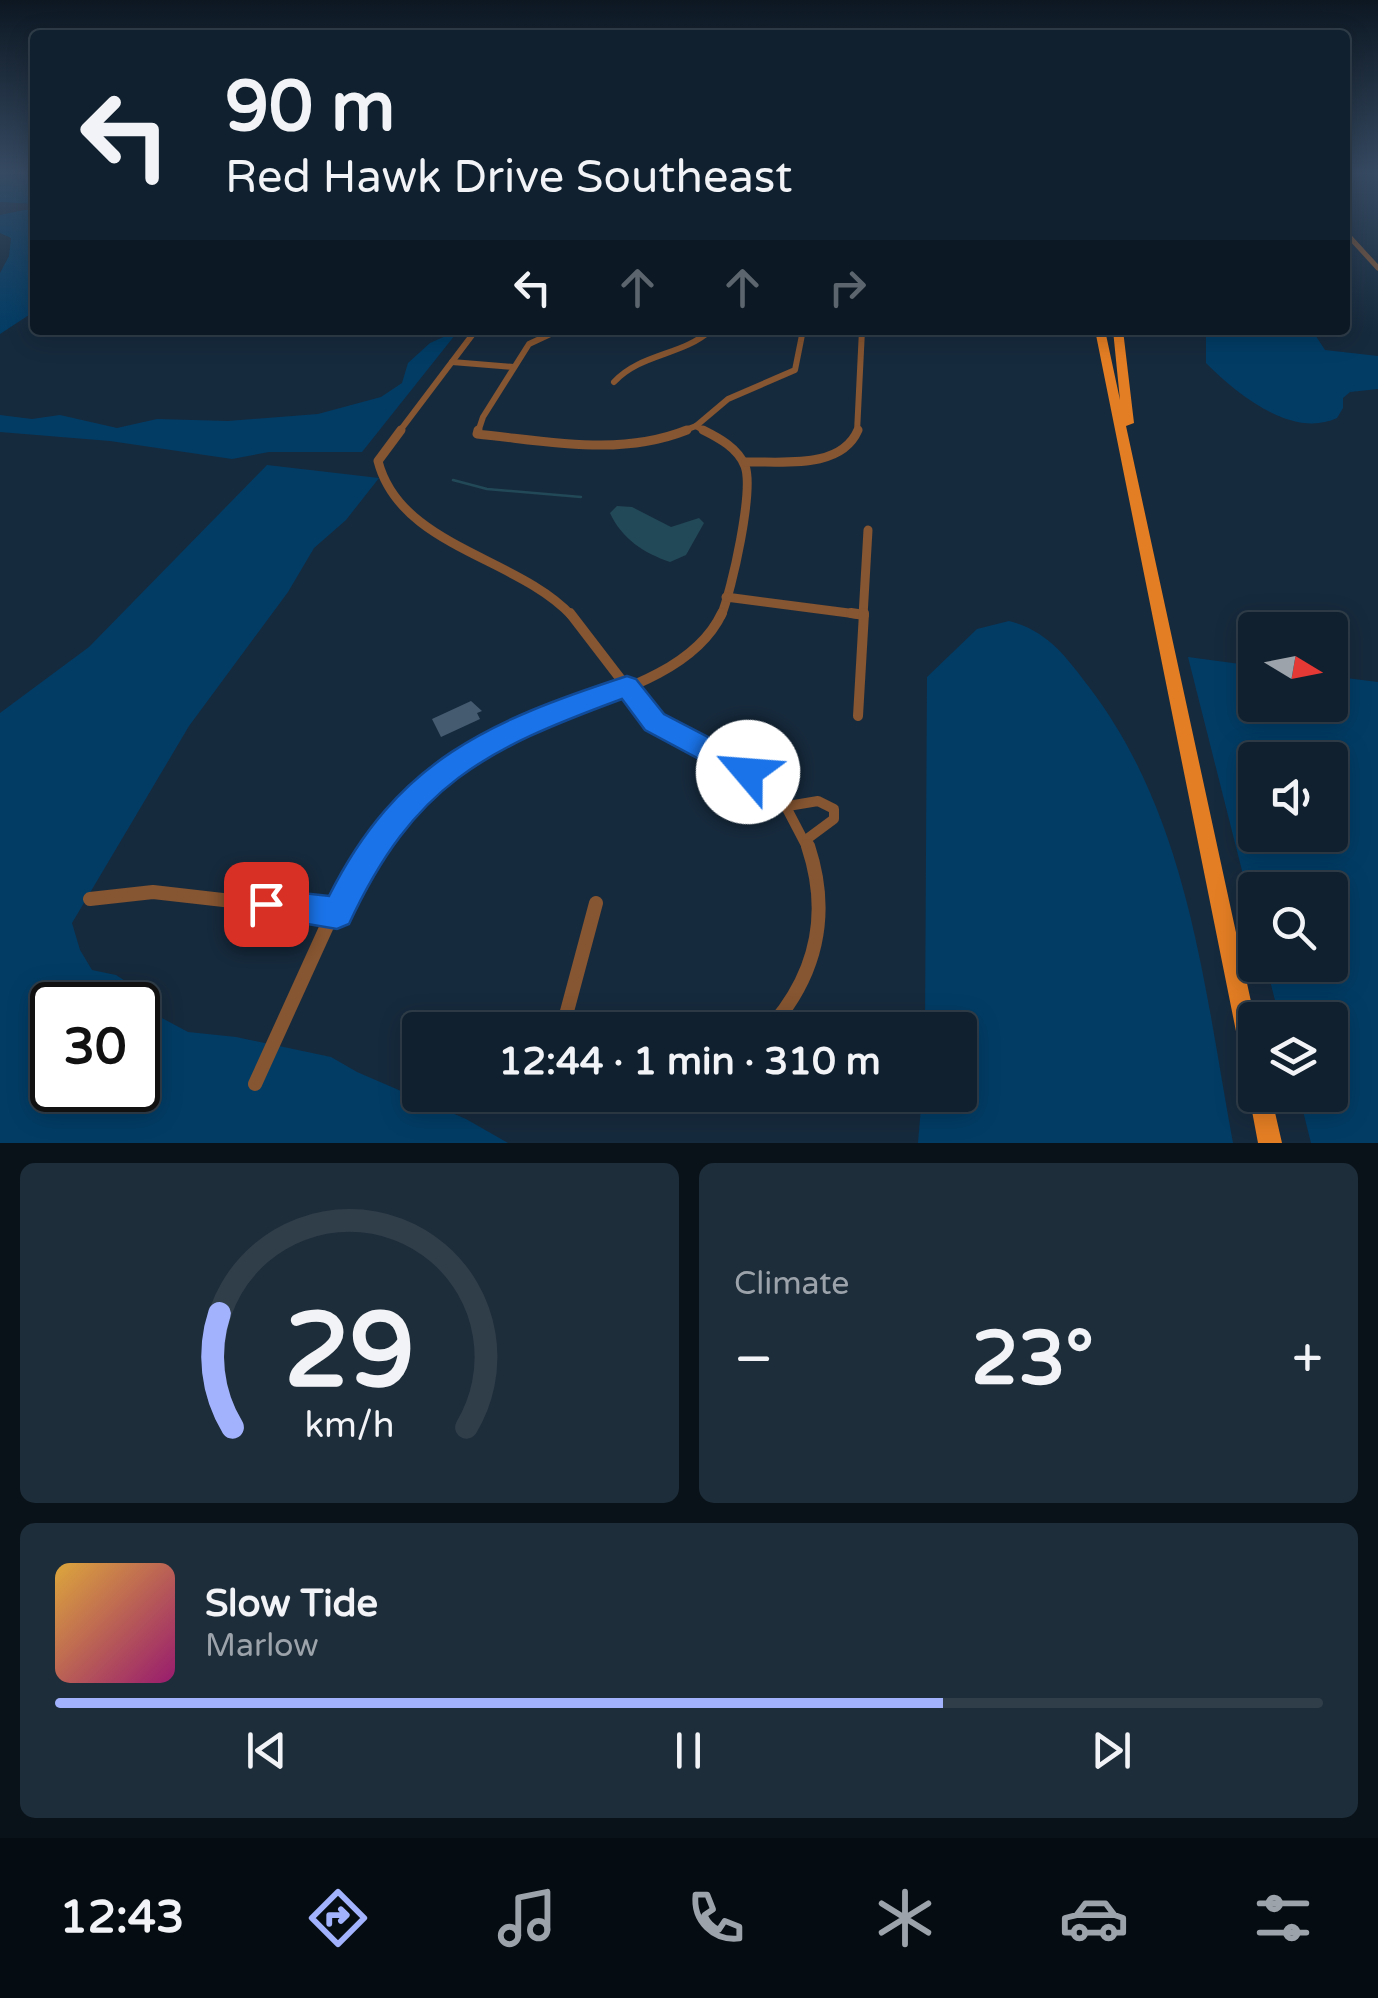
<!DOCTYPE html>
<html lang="en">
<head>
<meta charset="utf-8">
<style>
	:root { --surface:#10202e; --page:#1e2d3a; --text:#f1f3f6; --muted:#9ca3aa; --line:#303e4a; --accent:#a2b2fd }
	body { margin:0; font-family:"Varela Round",sans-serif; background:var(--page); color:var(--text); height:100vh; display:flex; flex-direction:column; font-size:38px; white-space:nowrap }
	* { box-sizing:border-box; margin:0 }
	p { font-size:32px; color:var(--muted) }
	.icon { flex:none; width:55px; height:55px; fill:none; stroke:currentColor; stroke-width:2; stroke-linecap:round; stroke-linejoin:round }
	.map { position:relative; height:1143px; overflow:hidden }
	.sheet { display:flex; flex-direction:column; gap:20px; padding:20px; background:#091219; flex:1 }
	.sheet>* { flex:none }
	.hud { position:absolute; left:30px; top:30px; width:1320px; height:305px; border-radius:10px; box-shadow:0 5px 25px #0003,0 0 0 2px var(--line); background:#10202e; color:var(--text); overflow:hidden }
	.needle { width:65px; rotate:100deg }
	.tools { position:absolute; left:1238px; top:612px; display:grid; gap:20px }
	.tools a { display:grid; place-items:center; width:110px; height:110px; border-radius:10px; background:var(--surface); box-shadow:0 5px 25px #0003,0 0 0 2px var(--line); font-size:50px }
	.speed { position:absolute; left:30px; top:982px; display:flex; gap:20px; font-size:50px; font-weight:700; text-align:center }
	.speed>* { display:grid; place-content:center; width:130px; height:130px; border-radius:50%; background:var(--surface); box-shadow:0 5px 25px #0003,0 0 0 2px var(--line); line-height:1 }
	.speed .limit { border:5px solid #111; border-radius:15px; background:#fff; color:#111 }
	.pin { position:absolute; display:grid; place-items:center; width:85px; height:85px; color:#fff; margin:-42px; border-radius:20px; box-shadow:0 5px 15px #0006 }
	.me { position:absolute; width:110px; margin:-55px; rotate:297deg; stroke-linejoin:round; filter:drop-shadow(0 0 8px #0008) }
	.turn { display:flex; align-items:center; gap:35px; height:210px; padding:0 30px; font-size:45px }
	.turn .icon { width:130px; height:130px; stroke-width:2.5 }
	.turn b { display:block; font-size:70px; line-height:85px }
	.lanes { display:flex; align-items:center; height:95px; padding:0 30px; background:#0003; justify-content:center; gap:50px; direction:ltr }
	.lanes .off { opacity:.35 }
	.big { font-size:75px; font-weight:700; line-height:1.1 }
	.sheet .widget { flex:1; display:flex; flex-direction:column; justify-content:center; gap:15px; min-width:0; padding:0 35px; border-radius:15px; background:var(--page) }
	.sheet .dial { align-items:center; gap:0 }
	.dial svg { height:260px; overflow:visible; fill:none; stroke:var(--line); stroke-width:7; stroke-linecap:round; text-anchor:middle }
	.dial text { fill:var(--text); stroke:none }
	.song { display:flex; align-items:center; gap:30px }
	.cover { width:120px; height:120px; border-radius:15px; background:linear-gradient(135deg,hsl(40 70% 55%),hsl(320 70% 35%)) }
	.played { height:10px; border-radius:5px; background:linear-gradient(90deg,var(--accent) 70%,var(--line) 70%) }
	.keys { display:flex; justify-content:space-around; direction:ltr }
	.heat { display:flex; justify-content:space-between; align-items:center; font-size:55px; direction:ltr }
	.sheet .tiles { flex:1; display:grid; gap:20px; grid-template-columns:1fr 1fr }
	.widget:last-child { grid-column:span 2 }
	.trip { position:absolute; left:402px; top:1012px; width:575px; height:100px; border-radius:10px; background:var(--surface); box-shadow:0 5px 25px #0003,0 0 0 2px var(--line); font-weight:700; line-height:100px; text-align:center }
	.menu { display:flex; height:160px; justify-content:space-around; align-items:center; background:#060d12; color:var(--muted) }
	.menu .icon { width:70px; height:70px }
	.menu .active { color:var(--accent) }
	.menu b { font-size:45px; color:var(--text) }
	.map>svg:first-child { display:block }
	.green { fill:#023c65; fill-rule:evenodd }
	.water { fill:#224957 }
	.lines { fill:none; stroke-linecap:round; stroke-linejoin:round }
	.stream { stroke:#224957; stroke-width:2.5 }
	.building { fill:#455b70 }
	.street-far4 { stroke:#865531; stroke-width:5 }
	.street-far3 { stroke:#865531; stroke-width:6 }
	.street-far2 { stroke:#865531; stroke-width:9 }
	.street-far1 { stroke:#865531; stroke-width:10 }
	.street { stroke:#865531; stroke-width:14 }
	.primary { fill:#e47e24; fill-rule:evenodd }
	.route { fill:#1a73e8; stroke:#114b97; stroke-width:2.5 }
</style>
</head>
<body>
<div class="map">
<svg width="1378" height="1143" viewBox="0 0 1378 1143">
	<rect width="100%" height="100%" fill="#162a3d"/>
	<g class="green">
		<path d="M0 173H35V204L0 202Z"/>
		<path d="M24 210H35V311L0 334V273L9 256 11 238 0 233V215Z"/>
		<path d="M459 330 362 452H269L232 459 110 441 0 432V415L32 419 60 415 117 428 157 419 228 421 318 414 381 397 402 383 408 363 430 343Z"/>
		<path d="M1206 330H1312L1325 350 1378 356V389L1350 392 1343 398V408L1337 418C1292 439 1237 394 1206 363Z"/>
		<path d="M267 465 379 478 346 520 314 548 288 592 189 726 72 923 80 950 92 970 116 975 136 988 160 1017 188 1032 236 1037 331 1057 357 1072 466 1119 508 1143H0V713L89 647ZM52 1005H138V1090H52Z"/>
		<path d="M1009 621C1048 631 1066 657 1089 687 1189 818 1204 987 1233 1143H918L922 1095H960V1030H925L927 677 977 629Z"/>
		<path d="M1188 657 1255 666V705H1330V676L1378 682V1143H1311L1299 1095H1330V1020H1280L1266 965H1330V890H1255V922ZM1255 760H1330V835H1255Z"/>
	</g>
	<path class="water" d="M617 506 632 507 671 527 699 518 704 523 686 555 670 562C644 553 622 539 610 513Z"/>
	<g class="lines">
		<path class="stream" d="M453 480 487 489 581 497"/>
	</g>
	<path class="building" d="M471 701 482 711 477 713 480 719 441 737 432 719Z"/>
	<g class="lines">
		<path class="street-far4" d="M1345 232 1378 268"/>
		<g class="street-far3">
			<path d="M452 362 514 367"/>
			<path d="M614 382C641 353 682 356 711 330"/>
			<path d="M696 426 707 432"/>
			<path d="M399 432 476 330"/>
			<path d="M478 432 483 417 529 344 559 330"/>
			<path d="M680 432 696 426 728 399 795 370 803 330"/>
			<path d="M857 432 862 330"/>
		</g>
		<g class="street-far2">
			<path d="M401 430 378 461C400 547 518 557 572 616"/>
			<path d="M478 430 477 434C548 441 619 457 687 430"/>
			<path d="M703 430C719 438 738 448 745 466 754 490 732 590 721 616"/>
			<path d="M746 462C782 461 841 470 858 430"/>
			<path d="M726 597 864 615"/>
			<path d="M863 616 868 530"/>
		</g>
		<g class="street-far1">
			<path d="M570 613 649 716 678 737 760 780 785 805 808 849"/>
			<path d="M851 613 864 615"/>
			<path d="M858 716 864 613"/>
			<path d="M788 806 818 801 834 809V819L807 839"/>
			<path d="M373 849C404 806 437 769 483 743 553 704 686 691 722 613"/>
		</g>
		<g class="street">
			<path d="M90 899 153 892 337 913"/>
			<path d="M450 1017 514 1030"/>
			<path d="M562 1030 596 903"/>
			<path d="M768 1030C816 977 831 915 808 846"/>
			<path d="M255 1084 326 928 375 846"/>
		</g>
		<g class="primary">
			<path d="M1095 330H1105L1120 400 1113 330H1123L1134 423 1126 426 1255 1020V1082L1247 1079 1244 1071Z"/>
			<path d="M1255 1086V1095H1271L1282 1143H1258L1249 1095 1252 1087Z"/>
		</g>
	</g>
	<linearGradient id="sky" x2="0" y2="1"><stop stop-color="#0c1722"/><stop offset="0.52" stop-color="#364a62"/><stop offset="1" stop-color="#364a62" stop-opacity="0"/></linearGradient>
	<rect width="1378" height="333" fill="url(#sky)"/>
	<path class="route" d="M627 676 636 679 664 714 758 763 762 772 758 780 748 784 738 780 645 730 622 699C484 750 414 784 349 924L337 929 254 915 250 904 254 893 266 889 329 896C397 760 489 721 627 676Z"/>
</svg>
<div class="tools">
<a><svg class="needle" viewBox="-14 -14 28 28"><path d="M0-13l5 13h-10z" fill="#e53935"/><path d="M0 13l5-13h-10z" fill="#9ca3aa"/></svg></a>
<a><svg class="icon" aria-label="sound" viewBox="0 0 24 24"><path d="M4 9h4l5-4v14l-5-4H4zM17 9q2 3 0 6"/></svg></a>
<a><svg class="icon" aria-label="search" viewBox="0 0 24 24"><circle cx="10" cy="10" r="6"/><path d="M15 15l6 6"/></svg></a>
<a><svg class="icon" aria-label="layers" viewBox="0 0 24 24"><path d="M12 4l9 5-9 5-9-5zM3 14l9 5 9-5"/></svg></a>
</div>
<div class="speed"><div class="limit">30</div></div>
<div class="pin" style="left:266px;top:904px;background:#d93025"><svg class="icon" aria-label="arrive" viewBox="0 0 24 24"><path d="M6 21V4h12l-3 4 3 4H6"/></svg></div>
<svg class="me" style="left:748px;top:772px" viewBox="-20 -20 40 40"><circle r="19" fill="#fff"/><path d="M0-13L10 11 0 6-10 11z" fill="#1a73e8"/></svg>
<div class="trip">12:44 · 1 min · 310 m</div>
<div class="hud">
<div class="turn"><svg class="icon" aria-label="left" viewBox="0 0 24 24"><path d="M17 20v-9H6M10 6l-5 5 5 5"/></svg><div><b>90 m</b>Red Hawk Drive Southeast</div></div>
<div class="lanes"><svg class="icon" aria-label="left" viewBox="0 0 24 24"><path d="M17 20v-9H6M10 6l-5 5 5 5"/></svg><svg class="icon off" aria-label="ahead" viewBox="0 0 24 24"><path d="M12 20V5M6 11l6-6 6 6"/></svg><svg class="icon off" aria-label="ahead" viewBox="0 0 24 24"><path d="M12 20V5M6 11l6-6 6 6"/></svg><svg class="icon off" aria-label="right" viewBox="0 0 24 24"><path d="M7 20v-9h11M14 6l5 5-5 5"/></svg></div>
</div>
</div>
<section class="sheet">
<div class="tiles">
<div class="widget dial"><svg viewBox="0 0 100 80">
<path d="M14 69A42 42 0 1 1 86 69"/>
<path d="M14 69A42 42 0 0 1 10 34" stroke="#a2b2fd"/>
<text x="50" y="56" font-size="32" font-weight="700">29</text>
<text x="50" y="72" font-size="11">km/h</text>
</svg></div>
<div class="widget"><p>Climate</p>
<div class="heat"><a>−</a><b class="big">23°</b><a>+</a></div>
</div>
<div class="widget">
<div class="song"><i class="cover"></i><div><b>Slow Tide</b><p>Marlow</p></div></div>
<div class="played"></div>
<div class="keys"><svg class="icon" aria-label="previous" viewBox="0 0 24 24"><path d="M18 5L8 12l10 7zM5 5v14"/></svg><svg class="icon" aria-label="pause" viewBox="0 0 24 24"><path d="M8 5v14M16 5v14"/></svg><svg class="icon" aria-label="next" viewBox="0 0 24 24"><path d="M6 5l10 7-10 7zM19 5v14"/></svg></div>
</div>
</div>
</section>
<nav class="menu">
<b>12:43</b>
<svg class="icon active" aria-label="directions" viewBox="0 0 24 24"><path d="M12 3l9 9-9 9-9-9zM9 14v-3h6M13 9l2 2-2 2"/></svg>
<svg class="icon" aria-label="music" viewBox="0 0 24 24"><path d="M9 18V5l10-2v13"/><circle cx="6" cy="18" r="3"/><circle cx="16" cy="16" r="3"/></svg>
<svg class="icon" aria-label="phone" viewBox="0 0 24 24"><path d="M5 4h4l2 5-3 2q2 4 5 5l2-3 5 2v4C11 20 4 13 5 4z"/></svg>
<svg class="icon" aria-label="climate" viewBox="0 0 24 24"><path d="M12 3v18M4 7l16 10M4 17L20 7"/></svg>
<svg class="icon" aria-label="car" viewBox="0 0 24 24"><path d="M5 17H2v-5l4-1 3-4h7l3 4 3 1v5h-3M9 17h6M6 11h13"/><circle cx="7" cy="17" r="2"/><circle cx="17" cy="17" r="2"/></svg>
<svg class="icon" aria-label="filters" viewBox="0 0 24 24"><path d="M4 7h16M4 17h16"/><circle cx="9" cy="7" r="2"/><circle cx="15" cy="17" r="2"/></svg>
</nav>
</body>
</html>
